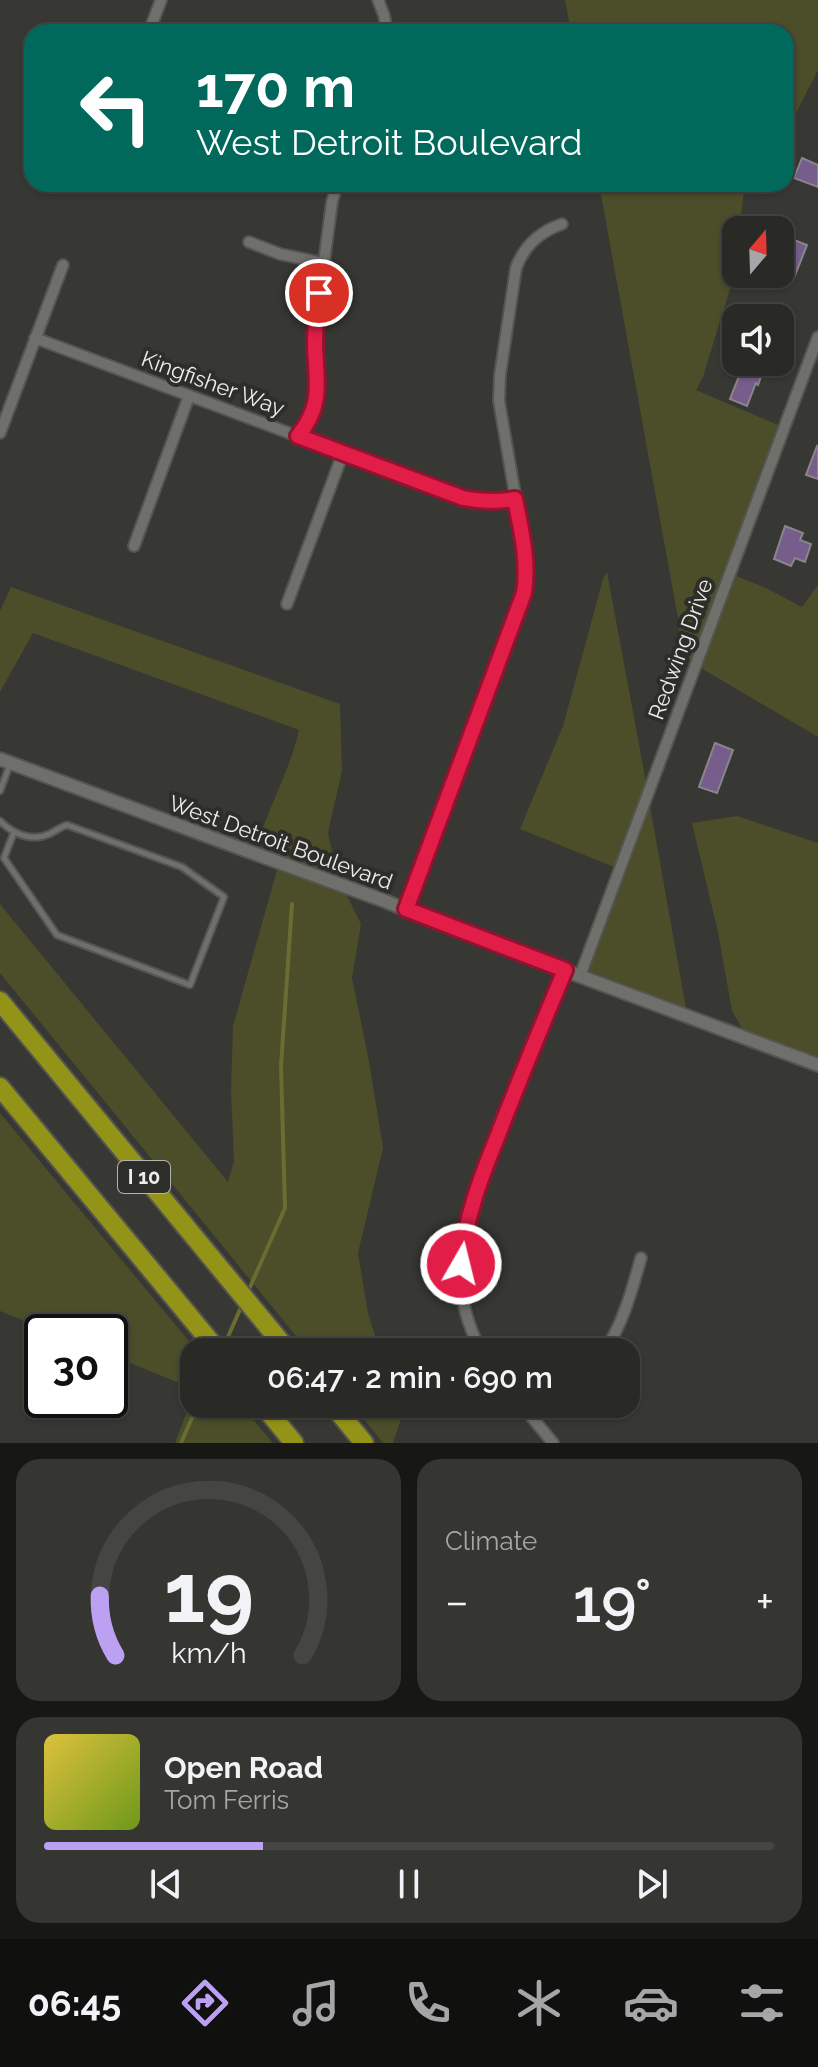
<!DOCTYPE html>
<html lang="en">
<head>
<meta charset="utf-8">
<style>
	:root { --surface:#292926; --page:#353532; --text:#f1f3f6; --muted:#a5a6a7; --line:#454543; --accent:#bca0f2 }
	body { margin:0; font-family:Raleway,sans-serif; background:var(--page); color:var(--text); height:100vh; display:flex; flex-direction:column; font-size:30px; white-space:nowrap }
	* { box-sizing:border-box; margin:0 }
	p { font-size:26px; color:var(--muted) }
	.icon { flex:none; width:44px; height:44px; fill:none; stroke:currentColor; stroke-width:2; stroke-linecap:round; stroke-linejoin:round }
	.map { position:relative; height:1443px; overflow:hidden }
	.side { display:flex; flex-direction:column; gap:16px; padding:16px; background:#171715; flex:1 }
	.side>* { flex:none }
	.banner { position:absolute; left:24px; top:24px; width:770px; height:168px; border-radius:24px; box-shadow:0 2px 6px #0004,0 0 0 2px var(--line); background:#00695c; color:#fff; overflow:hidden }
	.needle { width:52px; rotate:19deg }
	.controls { position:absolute; left:722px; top:216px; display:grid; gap:16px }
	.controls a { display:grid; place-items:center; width:72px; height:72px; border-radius:16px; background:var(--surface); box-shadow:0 2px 6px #0004,0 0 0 2px var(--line); font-size:40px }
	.speed { position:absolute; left:24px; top:1314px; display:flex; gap:16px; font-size:40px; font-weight:700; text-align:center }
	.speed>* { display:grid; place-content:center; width:104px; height:104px; border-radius:50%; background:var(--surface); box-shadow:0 2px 6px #0004,0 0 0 2px var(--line); line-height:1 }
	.speed .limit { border:4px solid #111; border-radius:12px; background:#fff; color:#111 }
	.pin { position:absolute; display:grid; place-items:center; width:68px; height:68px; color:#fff; margin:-34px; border:4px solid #fff; border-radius:50%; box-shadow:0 2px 8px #0007 }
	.me { position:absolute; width:88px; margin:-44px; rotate:8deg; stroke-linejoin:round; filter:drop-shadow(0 0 6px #0008) }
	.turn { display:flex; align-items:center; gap:28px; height:168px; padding:0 40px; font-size:36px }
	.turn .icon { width:104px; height:104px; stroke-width:2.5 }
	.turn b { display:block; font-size:56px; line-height:68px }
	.big { font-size:60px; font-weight:600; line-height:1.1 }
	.side .widget { flex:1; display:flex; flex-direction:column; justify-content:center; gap:12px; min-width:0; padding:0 28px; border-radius:24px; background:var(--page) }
	.side .dial { align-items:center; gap:0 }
	.dial svg { height:208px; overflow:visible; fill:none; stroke:var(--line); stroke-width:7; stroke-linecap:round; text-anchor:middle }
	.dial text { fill:var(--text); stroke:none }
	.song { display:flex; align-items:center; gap:24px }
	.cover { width:96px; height:96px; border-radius:12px; background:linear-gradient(135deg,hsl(50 70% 55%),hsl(80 70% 35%)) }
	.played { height:8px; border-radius:4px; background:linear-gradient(90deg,var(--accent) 30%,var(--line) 30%) }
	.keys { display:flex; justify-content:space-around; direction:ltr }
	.heat { display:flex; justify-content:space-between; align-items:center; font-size:44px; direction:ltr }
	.side .tiles { flex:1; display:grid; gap:16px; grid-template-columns:1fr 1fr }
	.widget:last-child { grid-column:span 2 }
	.trip { position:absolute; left:180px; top:1338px; width:460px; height:80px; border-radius:24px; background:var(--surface); box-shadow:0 2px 6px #0004,0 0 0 2px var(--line); font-weight:600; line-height:80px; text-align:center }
	.tab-bar { display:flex; height:128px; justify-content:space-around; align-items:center; background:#10100f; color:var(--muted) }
	.tab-bar .icon { width:56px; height:56px }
	.tab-bar .current { color:var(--accent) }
	.tab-bar b { font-size:36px; color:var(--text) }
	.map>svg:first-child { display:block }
	.green { fill:#4c4d29 }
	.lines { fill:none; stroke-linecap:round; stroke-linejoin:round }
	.stream { stroke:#6a6c34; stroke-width:4 }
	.building { fill:#775d8c; stroke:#89868b; stroke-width:2 }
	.service-casing { stroke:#545551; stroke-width:9 }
	.minor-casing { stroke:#545551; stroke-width:14 }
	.tertiary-casing { stroke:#545551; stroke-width:16 }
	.motorway-casing { stroke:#545551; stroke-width:22 }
	.service { stroke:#6f706b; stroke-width:5 }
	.minor { stroke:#6f706b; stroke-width:10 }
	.tertiary { stroke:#6f706b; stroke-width:12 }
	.motorway { stroke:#939417; stroke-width:18 }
	.route-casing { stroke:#92132f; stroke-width:20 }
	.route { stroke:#e11d48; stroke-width:14 }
	.labels { text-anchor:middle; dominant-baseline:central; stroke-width:8; stroke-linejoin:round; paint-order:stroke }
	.shield { fill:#2d2d29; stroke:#b3b3b0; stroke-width:2 }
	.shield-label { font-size:20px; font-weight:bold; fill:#ecedea }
	.street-label { font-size:22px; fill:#ecedea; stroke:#2d2d29 }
</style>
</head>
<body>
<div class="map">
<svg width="818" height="1443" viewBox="0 0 818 1443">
	<rect width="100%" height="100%" fill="#373733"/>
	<g class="green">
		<path d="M565 0H818V70L786 133V32H571Z"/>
		<path d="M599 184H745L739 230H736V258L733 279 703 377 696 390 778 425 691 661 678 649 679 624Z"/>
		<path d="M607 572 646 782 614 867 520 829 563 726 603 579Z"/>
		<path d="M736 576 766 588 802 607 818 585V737L701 668Z"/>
		<path d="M11 587 340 704 342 771 328 832 337 876 257 845C269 806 290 770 299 730L33 633 0 692V611Z"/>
		<path d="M650 806 686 1008 589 971Z"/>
		<path d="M737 816 818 843V1058L743 1030 732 1011 718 932 692 823Z"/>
		<path d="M277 870 346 894 361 924 352 978 369 1061 383 1148 358 1253 368 1313 380 1352H309L0 973V904L228 1182 234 1161 231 1090 233 1026Z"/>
		<path d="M0 1113 198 1352H194V1389L110 1355V1332H52L0 1311Z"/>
		<path d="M194 1393V1404H240L273 1443H175Z"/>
		<path d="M352 1404H397L401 1419 393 1443H383Z"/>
	</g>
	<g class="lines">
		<g class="stream">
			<path d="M247 1294 285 1208 281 1066 292 904"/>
			<path d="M223 1348 242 1305"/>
			<path d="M181 1443 198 1404"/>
		</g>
	</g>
	<g class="building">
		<path d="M802 158 818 165V187L794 178Z"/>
		<path d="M789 238 807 245 794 278 780 273 785 255 783 254Z"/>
		<path d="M763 306 792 317 791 318H758Z"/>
		<path d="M743 366 762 374 758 385 756 383 747 406 730 399Z"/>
		<path d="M817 446 818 447V479L806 475Z"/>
		<path d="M785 526 803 533 800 540 811 544 805 562 795 558 791 566 774 559Z"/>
		<path d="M715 743 733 750 717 793 699 787Z"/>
	</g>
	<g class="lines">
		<defs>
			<g id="service">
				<path d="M0 791 10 764"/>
				<path d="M0 821C13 834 32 842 49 834 56 831 60 827 67 825L182 867 224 897 190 985 57 935 4 858 14 832"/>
			</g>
			<g id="minor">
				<path d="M378 0 384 15 387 32"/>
				<path d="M151 28 163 32"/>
				<path d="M149 32 161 0"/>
				<path d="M249 242 280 254 323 263"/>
				<path d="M35 338 463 498C482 502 496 502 515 499"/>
				<path d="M0 433 63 265"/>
				<path d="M298 436 312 416 318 392 316 322 332 202 337 184"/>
				<path d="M134 546 189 396"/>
				<path d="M287 604 343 453"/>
				<path d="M406 909 524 593 527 576 526 559 499 401 500 375 516 268C524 246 539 232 562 224"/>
				<path d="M580 976 818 337"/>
				<path d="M481 1352C467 1323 459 1297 461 1264 462 1220 480 1181 496 1141 518 1083 541 1027 565 970"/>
				<path d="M604 1352C623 1324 632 1290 641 1258"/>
				<path d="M521 1404 553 1443"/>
			</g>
			<path id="tertiary" d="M0 759 234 846 385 901 443 925 818 1065"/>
			<g id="motorway">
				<path d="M0 1001 289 1352"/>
				<path d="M0 1087 219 1352"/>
				<path d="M262 1404 294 1443"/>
				<path d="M332 1404 364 1443"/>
			</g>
		</defs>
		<use href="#service" class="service-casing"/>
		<use href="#minor" class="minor-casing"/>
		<use href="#tertiary" class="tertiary-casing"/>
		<use href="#motorway" class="motorway-casing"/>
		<use href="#service" class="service"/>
		<use href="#minor" class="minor"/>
		<use href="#tertiary" class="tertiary"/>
		<use href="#motorway" class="motorway"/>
	</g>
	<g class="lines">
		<defs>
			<path id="route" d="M319 293C317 310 315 327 315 344 316 382 324 404 298 436L463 498C482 502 496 502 515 499 521 530 529 560 524 593L406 909 565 970C542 1025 519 1080 498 1135 481 1177 465 1218 461 1264"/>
		</defs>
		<use href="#route" class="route-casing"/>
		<use href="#route" class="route"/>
	</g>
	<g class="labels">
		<rect class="shield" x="118" y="1161" width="52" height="32" rx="6"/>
		<g class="shield-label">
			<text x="144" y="1177">I 10</text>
		</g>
		<g class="street-label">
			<text transform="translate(213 383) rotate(20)">Kingfisher Way</text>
			<text transform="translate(680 649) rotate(-70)">Redwing Drive</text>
			<text transform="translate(281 842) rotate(20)">West Detroit Boulevard</text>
		</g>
	</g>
</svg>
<div class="controls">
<a><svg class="needle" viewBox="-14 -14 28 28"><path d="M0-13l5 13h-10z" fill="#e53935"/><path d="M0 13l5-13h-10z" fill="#a5a6a7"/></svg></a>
<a><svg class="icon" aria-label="sound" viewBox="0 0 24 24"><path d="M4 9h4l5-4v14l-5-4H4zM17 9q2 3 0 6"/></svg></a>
</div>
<div class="speed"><div class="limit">30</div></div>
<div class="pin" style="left:319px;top:293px;background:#d93025"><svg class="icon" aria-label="arrive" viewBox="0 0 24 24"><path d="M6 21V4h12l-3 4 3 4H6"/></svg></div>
<svg class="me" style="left:461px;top:1264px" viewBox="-20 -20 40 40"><circle r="17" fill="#e11d48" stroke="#fff" stroke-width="3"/><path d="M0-11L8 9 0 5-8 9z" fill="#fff"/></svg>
<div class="trip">06:47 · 2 min · 690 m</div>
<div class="banner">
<div class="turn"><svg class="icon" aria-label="left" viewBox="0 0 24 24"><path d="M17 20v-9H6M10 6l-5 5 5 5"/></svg><div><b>170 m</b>West Detroit Boulevard</div></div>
</div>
</div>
<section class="side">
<div class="tiles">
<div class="widget dial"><svg viewBox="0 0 100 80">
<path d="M14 69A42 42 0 1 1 86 69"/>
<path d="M14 69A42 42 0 0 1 8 46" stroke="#bca0f2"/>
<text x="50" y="56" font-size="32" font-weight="700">19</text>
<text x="50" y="72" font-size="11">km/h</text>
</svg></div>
<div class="widget"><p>Climate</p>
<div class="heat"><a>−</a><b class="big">19°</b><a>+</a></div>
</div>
<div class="widget">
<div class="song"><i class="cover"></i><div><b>Open Road</b><p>Tom Ferris</p></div></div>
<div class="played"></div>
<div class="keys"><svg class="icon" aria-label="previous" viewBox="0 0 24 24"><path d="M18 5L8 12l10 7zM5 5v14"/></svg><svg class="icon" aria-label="pause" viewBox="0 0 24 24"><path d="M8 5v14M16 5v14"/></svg><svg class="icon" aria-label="next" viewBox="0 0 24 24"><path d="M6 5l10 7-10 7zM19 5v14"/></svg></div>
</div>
</div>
</section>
<nav class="tab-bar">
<b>06:45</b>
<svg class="icon current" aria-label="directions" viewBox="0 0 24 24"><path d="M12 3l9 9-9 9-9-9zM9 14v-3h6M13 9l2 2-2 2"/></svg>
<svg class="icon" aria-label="music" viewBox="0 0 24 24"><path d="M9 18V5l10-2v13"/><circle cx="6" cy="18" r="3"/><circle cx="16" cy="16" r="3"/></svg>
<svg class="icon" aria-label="phone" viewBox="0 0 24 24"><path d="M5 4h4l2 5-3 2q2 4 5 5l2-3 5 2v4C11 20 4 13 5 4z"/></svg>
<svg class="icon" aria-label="climate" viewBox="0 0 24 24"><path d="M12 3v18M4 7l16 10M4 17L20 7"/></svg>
<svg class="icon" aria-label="car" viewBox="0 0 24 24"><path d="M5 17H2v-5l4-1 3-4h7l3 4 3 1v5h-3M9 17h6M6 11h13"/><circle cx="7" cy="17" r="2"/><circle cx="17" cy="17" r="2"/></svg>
<svg class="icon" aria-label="filters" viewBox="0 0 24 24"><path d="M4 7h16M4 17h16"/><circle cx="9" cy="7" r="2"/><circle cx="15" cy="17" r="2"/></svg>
</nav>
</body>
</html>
